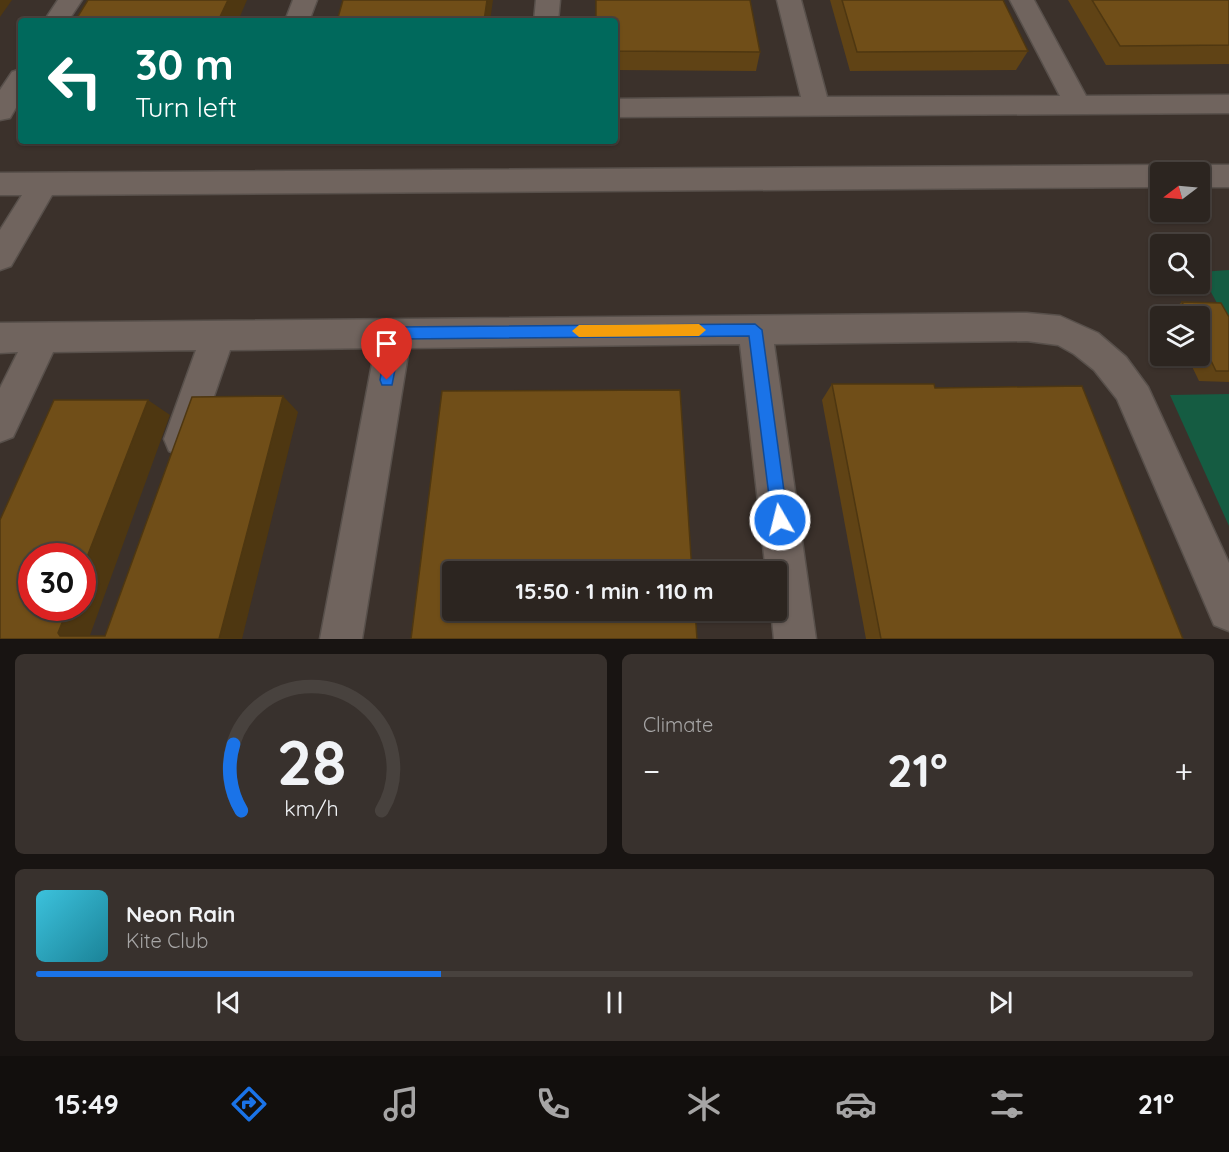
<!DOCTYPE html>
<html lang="en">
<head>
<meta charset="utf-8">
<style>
	:root { --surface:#2c2520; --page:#38312d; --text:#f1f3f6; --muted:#a6a5a5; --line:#48423e; --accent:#1a73e8 }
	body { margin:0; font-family:Quicksand,sans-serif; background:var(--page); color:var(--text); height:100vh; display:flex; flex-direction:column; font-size:22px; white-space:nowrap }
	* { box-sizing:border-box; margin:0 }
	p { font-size:20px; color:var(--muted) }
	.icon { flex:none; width:33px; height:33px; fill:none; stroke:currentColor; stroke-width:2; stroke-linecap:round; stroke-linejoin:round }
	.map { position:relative; height:639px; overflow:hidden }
	.panel { display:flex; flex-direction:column; gap:15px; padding:15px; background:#181412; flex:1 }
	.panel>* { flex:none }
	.hud { position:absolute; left:18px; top:18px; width:600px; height:126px; border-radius:6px; box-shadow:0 2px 4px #0004,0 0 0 2px var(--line); background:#00695c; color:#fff; overflow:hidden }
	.needle { width:39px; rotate:254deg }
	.controls { position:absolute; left:1150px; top:162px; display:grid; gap:12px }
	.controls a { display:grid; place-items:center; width:60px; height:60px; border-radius:6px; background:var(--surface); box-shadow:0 2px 4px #0004,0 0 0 2px var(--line); font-size:30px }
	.speed { position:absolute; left:18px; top:543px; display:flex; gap:12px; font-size:30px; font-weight:700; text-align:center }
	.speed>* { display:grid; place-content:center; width:78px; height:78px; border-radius:50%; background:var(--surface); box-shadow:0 2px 4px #0004,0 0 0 2px var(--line); line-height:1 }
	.speed .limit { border:9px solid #d22; background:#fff; color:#111 }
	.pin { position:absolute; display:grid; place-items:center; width:51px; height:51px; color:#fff; margin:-62px -26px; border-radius:50% 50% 50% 0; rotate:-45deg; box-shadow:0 0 6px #0007 }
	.pin .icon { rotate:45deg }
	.me { position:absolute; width:66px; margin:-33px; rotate:352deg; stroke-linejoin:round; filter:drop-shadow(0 0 4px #0008) }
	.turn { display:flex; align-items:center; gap:21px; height:126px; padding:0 18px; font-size:27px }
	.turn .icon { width:78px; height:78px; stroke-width:2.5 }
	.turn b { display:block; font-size:42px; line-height:51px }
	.big { font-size:45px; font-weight:800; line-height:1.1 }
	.panel .widget { flex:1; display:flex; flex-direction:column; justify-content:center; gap:9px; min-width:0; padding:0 21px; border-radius:9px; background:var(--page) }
	.panel .dial { align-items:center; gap:0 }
	.dial svg { height:156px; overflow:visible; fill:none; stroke:var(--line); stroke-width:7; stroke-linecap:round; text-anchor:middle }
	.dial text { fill:var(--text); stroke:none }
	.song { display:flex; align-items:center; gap:18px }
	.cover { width:72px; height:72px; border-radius:9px; background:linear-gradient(135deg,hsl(190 70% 55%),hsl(190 70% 35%)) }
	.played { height:6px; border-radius:3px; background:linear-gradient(90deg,var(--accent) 35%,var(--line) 35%) }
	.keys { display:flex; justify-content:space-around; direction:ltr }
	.heat { display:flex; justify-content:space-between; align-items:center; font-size:33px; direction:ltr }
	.panel .tiles { flex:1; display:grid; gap:15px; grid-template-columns:1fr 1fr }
	.widget:last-child { grid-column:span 2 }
	.trip { position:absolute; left:442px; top:561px; width:345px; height:60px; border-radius:6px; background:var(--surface); box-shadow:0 2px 4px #0004,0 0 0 2px var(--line); font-weight:800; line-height:60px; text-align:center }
	.tab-bar { display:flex; height:96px; justify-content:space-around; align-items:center; background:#120f0d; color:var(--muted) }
	.tab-bar .icon { width:42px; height:42px }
	.tab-bar .on { color:var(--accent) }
	.tab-bar b { font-size:27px; color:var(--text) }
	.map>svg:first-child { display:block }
	.green { fill:#155c42 }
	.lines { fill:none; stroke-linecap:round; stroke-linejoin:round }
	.minor-casing { stroke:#58504b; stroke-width:3 }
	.minor { fill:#70645e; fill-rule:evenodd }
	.wall { fill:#604315 }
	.shaded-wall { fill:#4e3711 }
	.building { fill:#704e18; stroke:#4e3711; stroke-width:1.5 }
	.route { fill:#1a73e8; stroke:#114b97; stroke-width:1.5 }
	.slow { fill:#f59e0b }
</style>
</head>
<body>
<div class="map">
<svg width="1229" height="639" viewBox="0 0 1229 639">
	<rect width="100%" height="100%" fill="#3b312b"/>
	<g class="green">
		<path d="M1229 270V325L1200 272Z"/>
		<path d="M1229 394V526L1170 395Z"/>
	</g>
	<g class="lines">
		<defs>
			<g id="minor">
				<path d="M58 0H82L68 21H44Z"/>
				<path d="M293 0H317L309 21H285Z"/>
				<path d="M536 0H560L558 21H534Z"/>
				<path d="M777 0H801L827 97 1060 96 1010 0H1034L1086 96 1229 95V113L615 117V99L801 97Z"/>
				<path d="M21 69V99L10 118 0 120V90L12 72Z"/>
				<path d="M1161 165 1171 168 1173 172H1161V187L52 195 11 266 0 270V230L22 195H0V173Z"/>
				<path d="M1200 165H1229V187H1200V172H1188L1190 168Z"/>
				<path d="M1027 313 1060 316 1098 333 1126 357 1148 387 1229 563V631L1214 625 1117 399 1094 370 1074 354 1058 345 1027 341 774 344 816 639H774L771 610H777V572H766L740 344 409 348 362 639H320L375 348 230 350 195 451 182 456 169 451 164 439 196 350 53 352 13 437 0 442V388L18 352 0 353V323Z"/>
			</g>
		</defs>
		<use href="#minor" class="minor-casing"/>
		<use href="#minor" class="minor"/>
	</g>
	<g class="wall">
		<path d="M830 0H1003L1028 51 1016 70 850 71Z"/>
		<path d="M1068 0H1229V64L1106 65Z"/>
		<path d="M615 21 760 52 756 71 615 70Z"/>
		<path d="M1182 302 1229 317V382L1199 381 1187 356H1200V316H1169L1167 314Z"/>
		<path d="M832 384 935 388 1183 639H866L822 400Z"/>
	</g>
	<g class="shaded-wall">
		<path d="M0 0H12L0 17Z"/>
		<path d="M228 0H247L238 21H218Z"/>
		<path d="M487 0H493L490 21H484Z"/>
		<path d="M283 396 298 412 242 639H219Z"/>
		<path d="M148 400 170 415 89 638 60 636 58 633 68 608H82V570Z"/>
	</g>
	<g class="building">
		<path d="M88 0H228L218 21H75Z"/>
		<path d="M343 0H487L484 21H337Z"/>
		<path d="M596 0H750L760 52 615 51V21H596Z"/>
		<path d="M842 0H1003L1028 51 857 52Z"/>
		<path d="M1092 0H1229V45L1120 46Z"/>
		<path d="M1182 302 1221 303 1229 317V371H1216L1200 338V316H1189Z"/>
		<path d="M832 384H934L935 388 1082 386 1183 639H881Z"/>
		<path d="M680 390 692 572H453V610H695L697 639H411L442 391Z"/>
		<path d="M283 396 219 639H0V520L54 400H148L82 570V556H32V608H68L58 633 60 636H105L192 397Z"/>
	</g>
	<path class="route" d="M755 324 762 330 788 520 786 526 780 528 774 526 772 520 749 336 401 339 392 385H382L380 380 388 333 395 327Z"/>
	<path class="slow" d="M699 324 706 330 699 336 579 337 572 331 579 325Z"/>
</svg>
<div class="controls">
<a><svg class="needle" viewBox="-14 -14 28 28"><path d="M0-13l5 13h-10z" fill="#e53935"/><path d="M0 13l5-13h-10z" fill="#a6a5a5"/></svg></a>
<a><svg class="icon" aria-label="search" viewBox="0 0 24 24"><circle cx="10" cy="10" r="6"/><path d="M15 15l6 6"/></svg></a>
<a><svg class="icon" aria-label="layers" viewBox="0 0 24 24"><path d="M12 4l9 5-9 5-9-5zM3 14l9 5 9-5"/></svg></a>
</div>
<div class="speed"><div class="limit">30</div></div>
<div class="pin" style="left:387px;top:380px;background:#d93025"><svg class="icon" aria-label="arrive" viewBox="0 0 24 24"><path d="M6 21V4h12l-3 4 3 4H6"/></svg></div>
<svg class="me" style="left:780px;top:520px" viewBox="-20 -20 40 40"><circle r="17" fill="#1a73e8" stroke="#fff" stroke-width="3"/><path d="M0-11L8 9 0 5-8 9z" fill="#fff"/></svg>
<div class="trip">15:50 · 1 min · 110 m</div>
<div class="hud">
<div class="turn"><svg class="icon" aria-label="left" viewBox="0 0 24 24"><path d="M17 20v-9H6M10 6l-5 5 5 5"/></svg><div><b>30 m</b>Turn left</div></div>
</div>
</div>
<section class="panel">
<div class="tiles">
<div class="widget dial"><svg viewBox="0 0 100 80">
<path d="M14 69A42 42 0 1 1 86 69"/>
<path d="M14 69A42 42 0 0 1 10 35" stroke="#1a73e8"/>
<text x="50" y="56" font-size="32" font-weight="700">28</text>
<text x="50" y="72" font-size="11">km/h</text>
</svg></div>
<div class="widget"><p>Climate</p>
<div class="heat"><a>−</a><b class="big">21°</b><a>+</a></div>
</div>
<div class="widget">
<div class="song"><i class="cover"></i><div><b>Neon Rain</b><p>Kite Club</p></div></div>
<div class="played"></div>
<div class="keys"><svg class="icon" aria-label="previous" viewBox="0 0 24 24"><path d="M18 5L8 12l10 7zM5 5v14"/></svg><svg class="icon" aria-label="pause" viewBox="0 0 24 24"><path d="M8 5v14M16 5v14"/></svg><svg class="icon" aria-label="next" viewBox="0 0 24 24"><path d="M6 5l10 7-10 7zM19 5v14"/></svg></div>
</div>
</div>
</section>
<nav class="tab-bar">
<b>15:49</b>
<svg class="icon on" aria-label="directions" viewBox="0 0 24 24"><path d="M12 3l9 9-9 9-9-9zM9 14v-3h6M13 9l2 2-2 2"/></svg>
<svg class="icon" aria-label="music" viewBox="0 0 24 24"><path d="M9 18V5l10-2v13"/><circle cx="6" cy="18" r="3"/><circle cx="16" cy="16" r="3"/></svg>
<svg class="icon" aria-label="phone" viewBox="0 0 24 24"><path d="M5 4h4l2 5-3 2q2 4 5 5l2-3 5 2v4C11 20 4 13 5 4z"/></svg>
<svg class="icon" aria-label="climate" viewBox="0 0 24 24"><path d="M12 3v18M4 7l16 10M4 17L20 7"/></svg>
<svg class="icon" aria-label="car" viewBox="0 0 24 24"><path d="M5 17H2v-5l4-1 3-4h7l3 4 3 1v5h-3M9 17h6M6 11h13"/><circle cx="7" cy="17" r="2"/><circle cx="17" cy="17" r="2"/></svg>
<svg class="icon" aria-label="filters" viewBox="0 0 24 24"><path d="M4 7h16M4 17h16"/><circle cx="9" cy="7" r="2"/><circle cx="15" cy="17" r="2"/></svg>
<b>21°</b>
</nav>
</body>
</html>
